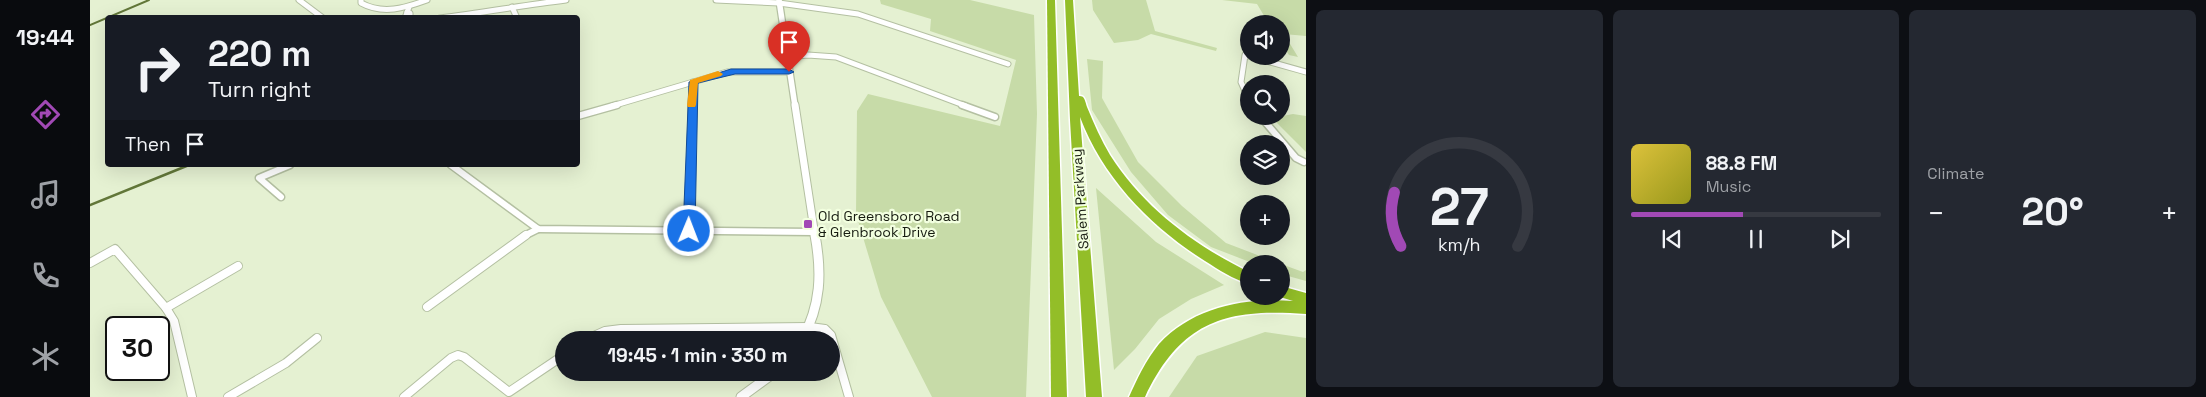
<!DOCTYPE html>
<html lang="en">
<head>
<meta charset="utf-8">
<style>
	:root { --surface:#171b24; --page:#242831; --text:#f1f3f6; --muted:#9ea1a6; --line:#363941; --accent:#a149b5 }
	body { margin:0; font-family:"Space Grotesk",sans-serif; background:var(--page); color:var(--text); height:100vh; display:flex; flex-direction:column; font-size:19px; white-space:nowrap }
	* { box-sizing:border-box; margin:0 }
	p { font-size:16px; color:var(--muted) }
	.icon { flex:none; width:28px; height:28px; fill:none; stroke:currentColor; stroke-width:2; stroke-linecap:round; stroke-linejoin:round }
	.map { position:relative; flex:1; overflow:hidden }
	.sheet { display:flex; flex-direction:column; gap:10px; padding:10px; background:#0d0f14; width:900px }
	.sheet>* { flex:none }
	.guide { position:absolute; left:15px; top:15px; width:475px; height:152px; border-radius:5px; box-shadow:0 5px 20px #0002; background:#171b24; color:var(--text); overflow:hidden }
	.buttons { position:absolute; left:1150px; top:15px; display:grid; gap:10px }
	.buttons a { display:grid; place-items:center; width:50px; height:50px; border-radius:50%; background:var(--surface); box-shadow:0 5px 20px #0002; font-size:25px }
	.speed { position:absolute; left:15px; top:316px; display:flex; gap:10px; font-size:25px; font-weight:700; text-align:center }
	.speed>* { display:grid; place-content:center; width:65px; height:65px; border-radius:50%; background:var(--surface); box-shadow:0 5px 20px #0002; line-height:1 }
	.speed .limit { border:2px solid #111; border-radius:8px; background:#fff; color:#111 }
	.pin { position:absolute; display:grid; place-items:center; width:42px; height:42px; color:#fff; margin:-51px -21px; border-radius:50% 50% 50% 0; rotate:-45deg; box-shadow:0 0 5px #0007 }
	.pin .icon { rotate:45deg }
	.me { position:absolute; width:55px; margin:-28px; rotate:1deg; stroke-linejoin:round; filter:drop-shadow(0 0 4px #0008) }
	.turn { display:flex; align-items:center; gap:18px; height:105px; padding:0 20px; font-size:22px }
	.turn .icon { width:65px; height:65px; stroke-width:2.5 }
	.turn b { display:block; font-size:35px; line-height:42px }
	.then { display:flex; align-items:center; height:48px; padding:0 20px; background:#0003; gap:10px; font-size:19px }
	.big { font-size:38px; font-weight:700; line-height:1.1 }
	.sheet .card { flex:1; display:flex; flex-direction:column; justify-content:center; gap:8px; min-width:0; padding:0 18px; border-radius:8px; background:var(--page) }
	.sheet .dial { align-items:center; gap:0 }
	.dial svg { height:130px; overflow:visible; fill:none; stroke:var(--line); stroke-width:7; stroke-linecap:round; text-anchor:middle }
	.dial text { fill:var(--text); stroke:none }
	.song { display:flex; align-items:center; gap:15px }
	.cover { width:60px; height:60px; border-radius:8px; background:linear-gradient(135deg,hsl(50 70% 55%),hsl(60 70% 35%)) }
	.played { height:5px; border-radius:2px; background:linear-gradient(90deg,var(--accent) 45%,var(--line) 45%) }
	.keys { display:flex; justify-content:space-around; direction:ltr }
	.heat { display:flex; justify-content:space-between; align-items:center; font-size:28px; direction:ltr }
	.sheet .tiles { flex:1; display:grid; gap:10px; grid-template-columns:repeat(3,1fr) }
	.trip { position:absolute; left:465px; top:331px; width:285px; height:50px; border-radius:25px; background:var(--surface); box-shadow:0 5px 20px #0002; font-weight:700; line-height:50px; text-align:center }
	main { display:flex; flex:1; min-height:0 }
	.dock { display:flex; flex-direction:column; width:90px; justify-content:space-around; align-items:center; background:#090b0e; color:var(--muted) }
	.dock .icon { width:35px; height:35px }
	.dock .on { color:var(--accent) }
	.dock b { font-size:22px; color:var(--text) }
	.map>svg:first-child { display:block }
	.green { fill:#c7dba8 }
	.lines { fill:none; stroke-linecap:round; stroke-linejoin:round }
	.stream-far1 { stroke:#627739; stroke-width:2 }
	.stream { stroke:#627739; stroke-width:2.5 }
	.minor-far2-casing { stroke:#b4c0a2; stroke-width:7 }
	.minor-far1-casing { stroke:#b4c0a2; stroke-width:9 }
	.minor-casing { stroke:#b4c0a2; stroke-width:10 }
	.tertiary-far2-casing { stroke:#b4c0a2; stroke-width:8 }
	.tertiary-far1-casing { stroke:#b4c0a2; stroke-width:9 }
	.tertiary-casing { stroke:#b4c0a2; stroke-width:11 }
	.motorway-casing { stroke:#fff; stroke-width:3 }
	.minor-far2 { stroke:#fff; stroke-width:5 }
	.minor-far1 { stroke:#fff; stroke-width:6 }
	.minor { stroke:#fff; stroke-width:8 }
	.tertiary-far2 { stroke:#fff; stroke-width:5.5 }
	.tertiary-far1 { stroke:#fff; stroke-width:7 }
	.tertiary { stroke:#fff; stroke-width:9 }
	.motorway { fill:#93be28; fill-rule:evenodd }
	.route { fill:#1a73e8; stroke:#114b97 }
	.slow { fill:#f59e0b }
	.poi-dot { fill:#a149b5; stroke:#f2ffdf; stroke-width:2 }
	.labels { text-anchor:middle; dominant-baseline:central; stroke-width:4.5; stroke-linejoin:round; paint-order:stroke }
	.street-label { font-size:14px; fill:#161b10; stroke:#f2ffdf }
	.poi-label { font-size:14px; fill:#161b10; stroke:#f2ffdf; text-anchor:start }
</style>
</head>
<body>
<main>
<nav class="dock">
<b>19:44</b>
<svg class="icon on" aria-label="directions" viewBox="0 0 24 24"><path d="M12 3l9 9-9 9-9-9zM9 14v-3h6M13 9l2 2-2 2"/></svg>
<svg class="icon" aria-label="music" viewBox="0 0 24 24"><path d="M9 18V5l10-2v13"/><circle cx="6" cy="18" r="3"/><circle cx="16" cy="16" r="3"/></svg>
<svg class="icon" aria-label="phone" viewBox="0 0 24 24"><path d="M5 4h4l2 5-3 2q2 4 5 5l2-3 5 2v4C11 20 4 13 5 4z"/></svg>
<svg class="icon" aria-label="climate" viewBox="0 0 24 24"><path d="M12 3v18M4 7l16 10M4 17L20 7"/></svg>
</nav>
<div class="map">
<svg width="1216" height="397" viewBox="0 0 1216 397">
	<rect width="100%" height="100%" fill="#e5f1d2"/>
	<g class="green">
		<path d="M790 0H880L944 15 947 114 936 397H842L791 297 766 214 767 111 778 94 910 126 926 60 840 31 841 19 791 4Z"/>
		<path d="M1002 0H1056L1065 31 1127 48 1126 51 1061 34 1048 40 1024 43 1003 10Z"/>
		<path d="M1132 0H1216V36L1194 34 1208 57 1199 55 1191 43V24H1179L1167 4Z"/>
		<path d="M997 59 1013 61 1012 98 1048 162 1092 206 1136 243 1191 264H1165L1121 247 1078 215 1041 172 1002 110Z"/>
		<path d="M1203 114 1216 116V152L1182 118Z"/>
		<path d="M1006 188 1066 242 1134 285 1101 299 1069 319 1045 349 1024 370Z"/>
		<path d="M1191 264 1213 272 1216 270V281L1191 274Z"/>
		<path d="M1175 332 1216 338V397H1079L1107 356Z"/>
	</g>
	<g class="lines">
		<path class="stream-far1" d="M0 25 59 0"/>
		<path class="stream" d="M0 205 99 165"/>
		<defs>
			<g id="minor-far2">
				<path d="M209 0 233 18"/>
				<path d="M271 0V3C293 15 315 8 337 0"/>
				<path d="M626 0 689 3 768 14 918 64"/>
				<path d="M422 7 427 18"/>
				<path d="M317 12 320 13V18"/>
				<path d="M315 18 319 7"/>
				<path d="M350 18C392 13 434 5 476 0"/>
				<path d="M697 57 718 55 746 57 876 106"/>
				<path d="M1159 100 1151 82 1155 55 1216 72"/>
				<path d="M522 106 637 72H699"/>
				<path d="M602 106 603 82"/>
			</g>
			<g id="minor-far1">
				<path d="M872 105 905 117"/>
				<path d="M488 116 527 105"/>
				<path d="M1170 116 1206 158 1214 162"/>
				<path d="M361 165 448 229 724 232"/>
				<path d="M191 197 169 178 200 165"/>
				<path d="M599 231 602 105"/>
				<path d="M434 236 448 229"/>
			</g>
			<g id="minor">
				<path d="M0 263 25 249 76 308 84 321 102 397"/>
				<path d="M337 307 436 235"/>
				<path d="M76 308 148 266"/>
				<path d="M495 340 515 331 531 329 720 327 735 329 741 335 759 397"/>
				<path d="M138 397 196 363 227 338"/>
				<path d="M314 397 361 358 368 355 374 357 419 392 474 355"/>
			</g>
			<path id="tertiary-far2" d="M689 0 705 106"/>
			<path id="tertiary-far1" d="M705 105 725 236"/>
			<g id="tertiary">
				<path d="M712 340C731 305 732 273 725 235"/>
				<path d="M651 397 685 372"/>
			</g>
			<g id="motorway">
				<path d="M957 0H965L977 397H961Z"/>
				<path d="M975 0H983L989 96C990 96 992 96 993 97 995 99 996 104 997 107 1004 124 1011 140 1020 155 1054 208 1104 245 1159 272V284C1143 279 1129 270 1115 261 1061 227 1013 178 990 117L1012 397H996L980 120Z"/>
				<path d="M1191 286 1216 293V314C1136 308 1091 321 1055 397H1039C1047 379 1056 360 1069 344 1103 307 1155 297 1203 301L1187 296H1191Z"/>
			</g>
		</defs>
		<use href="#minor-far2" class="minor-far2-casing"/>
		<use href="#minor-far1" class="minor-far1-casing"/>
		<use href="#minor" class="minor-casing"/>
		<use href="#tertiary-far2" class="tertiary-far2-casing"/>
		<use href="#tertiary-far1" class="tertiary-far1-casing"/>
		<use href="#tertiary" class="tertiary-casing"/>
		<use href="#motorway" class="motorway-casing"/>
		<use href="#minor-far2" class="minor-far2"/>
		<use href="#minor-far1" class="minor-far1"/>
		<use href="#minor" class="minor"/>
		<use href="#tertiary-far2" class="tertiary-far2"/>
		<use href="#tertiary-far1" class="tertiary-far1"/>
		<use href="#tertiary" class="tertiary"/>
		<use href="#motorway" class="motorway"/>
	</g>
	<path class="route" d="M641 69H699L704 72 699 74H645L608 83 605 231 599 235 593 231 599 82Z"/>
	<path class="slow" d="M628 71 633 74 631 76 608 83 606 105 605 107H598L597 105 600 80Z"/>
	<rect class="poi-dot" x="713" y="219" width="10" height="10" rx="2.5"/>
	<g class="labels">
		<g class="street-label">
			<text transform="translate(990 199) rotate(-94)">Salem Parkway</text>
		</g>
		<g class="poi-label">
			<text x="728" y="216">Old Greensboro Road<tspan x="728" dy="16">&amp; Glenbrook Drive</tspan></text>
		</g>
	</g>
</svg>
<div class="buttons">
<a><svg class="icon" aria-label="sound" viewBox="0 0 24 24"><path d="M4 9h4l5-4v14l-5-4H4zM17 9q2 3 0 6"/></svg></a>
<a><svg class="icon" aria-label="search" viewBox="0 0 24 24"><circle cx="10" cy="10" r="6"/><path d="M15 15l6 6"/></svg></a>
<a><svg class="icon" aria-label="layers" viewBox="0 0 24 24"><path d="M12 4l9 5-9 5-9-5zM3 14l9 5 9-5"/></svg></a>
<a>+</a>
<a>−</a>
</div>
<div class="speed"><div class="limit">30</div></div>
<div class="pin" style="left:699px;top:72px;background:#d93025"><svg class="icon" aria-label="arrive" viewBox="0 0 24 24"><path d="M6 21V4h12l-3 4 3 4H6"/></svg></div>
<svg class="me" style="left:599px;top:231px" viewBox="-20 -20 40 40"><circle r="17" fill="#1a73e8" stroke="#fff" stroke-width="3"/><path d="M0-11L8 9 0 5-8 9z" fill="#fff"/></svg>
<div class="trip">19:45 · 1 min · 330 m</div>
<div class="guide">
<div class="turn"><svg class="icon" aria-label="right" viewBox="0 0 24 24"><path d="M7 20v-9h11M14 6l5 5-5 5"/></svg><div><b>220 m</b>Turn right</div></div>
<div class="then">Then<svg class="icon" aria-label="arrive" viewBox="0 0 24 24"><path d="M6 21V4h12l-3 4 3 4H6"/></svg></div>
</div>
</div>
<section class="sheet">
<div class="tiles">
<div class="card dial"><svg viewBox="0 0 100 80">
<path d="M14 69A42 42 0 1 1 86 69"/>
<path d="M14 69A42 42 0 0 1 10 36" stroke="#a149b5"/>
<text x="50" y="56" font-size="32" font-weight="700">27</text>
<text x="50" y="72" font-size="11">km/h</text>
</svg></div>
<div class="card">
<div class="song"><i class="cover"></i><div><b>88.8 FM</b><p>Music</p></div></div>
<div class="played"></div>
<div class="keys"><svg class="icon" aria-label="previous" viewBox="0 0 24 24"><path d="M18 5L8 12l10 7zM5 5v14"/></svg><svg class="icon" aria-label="pause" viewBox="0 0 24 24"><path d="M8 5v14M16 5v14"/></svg><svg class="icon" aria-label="next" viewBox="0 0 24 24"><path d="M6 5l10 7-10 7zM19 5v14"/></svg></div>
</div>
<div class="card"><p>Climate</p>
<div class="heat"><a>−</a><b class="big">20°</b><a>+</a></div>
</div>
</div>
</section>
</main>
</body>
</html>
